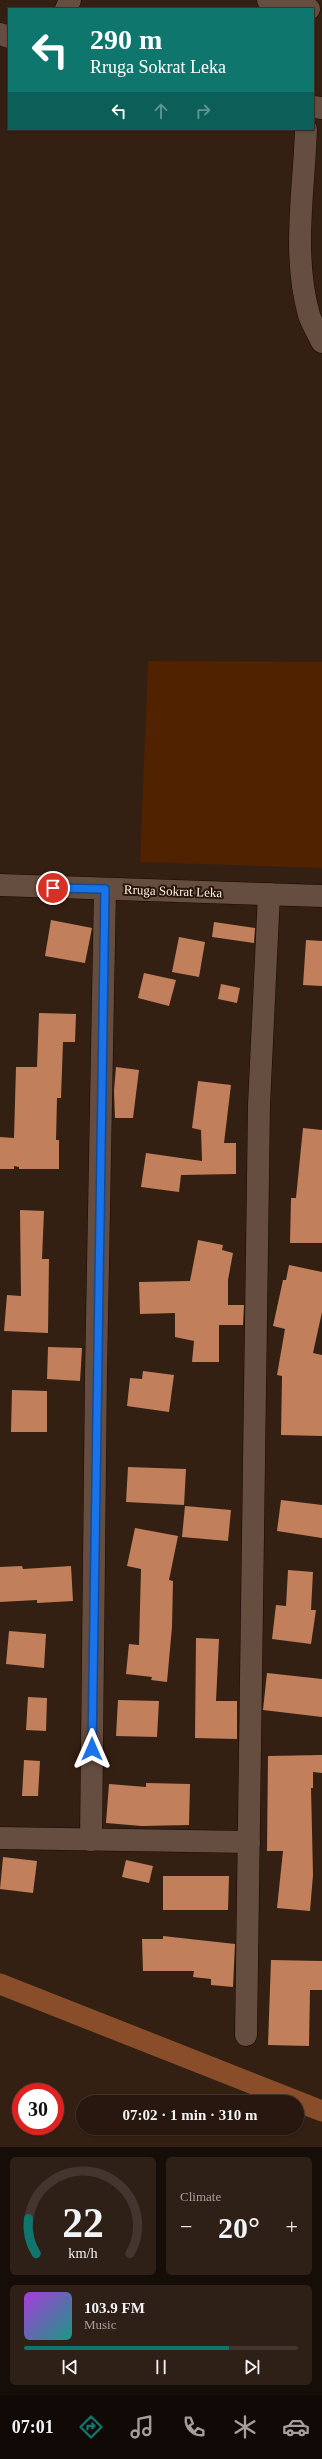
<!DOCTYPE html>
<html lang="en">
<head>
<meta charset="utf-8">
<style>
	:root { --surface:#27170e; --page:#2f2017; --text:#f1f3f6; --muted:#a49f9e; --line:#43362e; --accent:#0f766e }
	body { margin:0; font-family:"Times New Roman",serif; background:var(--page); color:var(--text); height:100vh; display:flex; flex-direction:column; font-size:15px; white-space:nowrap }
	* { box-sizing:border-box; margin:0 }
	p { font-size:13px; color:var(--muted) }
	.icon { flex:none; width:22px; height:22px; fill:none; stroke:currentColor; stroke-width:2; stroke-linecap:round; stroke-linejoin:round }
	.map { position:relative; height:2147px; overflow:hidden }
	.sheet { display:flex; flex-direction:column; gap:10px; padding:10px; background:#150d08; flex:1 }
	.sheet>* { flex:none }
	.top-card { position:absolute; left:8px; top:8px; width:306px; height:122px; border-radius:0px; box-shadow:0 1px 3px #0004,0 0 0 1px var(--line); background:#0f766e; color:#fff; overflow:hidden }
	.speed { position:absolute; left:12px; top:2083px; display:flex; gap:8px; font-size:20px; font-weight:700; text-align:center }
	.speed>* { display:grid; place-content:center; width:52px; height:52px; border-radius:50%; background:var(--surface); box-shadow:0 1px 3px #0004,0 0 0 1px var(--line); line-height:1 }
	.speed .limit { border:6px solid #d22; background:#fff; color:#111 }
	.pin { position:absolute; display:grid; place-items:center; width:34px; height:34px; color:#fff; margin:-17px; border:2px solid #fff; border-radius:50%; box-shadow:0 1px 4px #0007 }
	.me { position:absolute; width:44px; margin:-22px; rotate:0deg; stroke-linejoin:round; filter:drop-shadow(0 0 3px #0008) }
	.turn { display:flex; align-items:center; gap:14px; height:84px; padding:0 16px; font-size:18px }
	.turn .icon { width:52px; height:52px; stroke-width:2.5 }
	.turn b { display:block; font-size:28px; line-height:34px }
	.lanes { display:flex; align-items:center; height:38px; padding:0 16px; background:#0003; justify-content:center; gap:20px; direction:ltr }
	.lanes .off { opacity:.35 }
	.big { font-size:30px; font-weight:600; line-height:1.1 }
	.sheet .tile { flex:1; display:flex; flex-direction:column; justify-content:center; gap:6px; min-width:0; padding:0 14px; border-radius:6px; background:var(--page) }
	.sheet .dial { align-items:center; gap:0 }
	.dial svg { height:104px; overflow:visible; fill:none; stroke:var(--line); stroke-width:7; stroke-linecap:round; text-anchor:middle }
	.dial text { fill:var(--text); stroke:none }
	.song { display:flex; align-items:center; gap:12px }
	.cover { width:48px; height:48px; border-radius:6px; background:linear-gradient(135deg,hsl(280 70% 55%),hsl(170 70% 35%)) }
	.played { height:4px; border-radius:2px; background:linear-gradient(90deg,var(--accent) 75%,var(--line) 75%) }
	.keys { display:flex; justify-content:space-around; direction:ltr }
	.heat { display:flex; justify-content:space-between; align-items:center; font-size:22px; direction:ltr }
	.sheet .tiles { flex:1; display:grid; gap:10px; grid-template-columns:1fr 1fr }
	.tile:last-child { grid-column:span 2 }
	.trip { position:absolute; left:76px; top:2095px; width:228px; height:40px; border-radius:20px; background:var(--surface); box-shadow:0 1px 3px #0004,0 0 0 1px var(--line); font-weight:600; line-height:40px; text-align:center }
	.menu { display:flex; height:64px; justify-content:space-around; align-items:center; background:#100906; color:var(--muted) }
	.menu .icon { width:28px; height:28px }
	.menu .on { color:var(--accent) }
	.menu b { font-size:18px; color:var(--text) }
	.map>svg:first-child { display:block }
	.green { fill:#512200 }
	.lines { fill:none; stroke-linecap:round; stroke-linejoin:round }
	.canal { stroke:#894d29; stroke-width:21 }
	.building { fill:#c1805b }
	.minor-casing { stroke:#1b0801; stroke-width:23 }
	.minor { stroke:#654d3f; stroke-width:22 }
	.route-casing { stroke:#114b97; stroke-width:10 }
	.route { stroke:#1a73e8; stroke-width:7 }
	.labels { text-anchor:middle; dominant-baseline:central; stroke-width:4; stroke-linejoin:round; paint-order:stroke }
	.street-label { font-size:13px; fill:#fef1eb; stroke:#2a1509 }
</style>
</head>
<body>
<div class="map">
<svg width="322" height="2147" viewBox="0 0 322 2147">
	<rect width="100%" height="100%" fill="#341f13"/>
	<path class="green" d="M148 661 322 662V868L140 862Z"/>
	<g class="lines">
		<path class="canal" d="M0 1984 322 2111"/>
	</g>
	<g class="building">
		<path d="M51 920 92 928 85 963 45 956Z"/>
		<path d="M214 922 255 928 254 943 212 937Z"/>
		<path d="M179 937 205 942 199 977 172 972Z"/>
		<path d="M306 940 322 941V986L303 985Z"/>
		<path d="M144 973 176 980 169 1006 138 998Z"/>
		<path d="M221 984 240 988 237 1003 218 999Z"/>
		<path d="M39 1013 76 1014 75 1042H63L61 1098H57L56 1140H59V1169H19V1167L14 1166V1169H0V1137L14 1138 16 1067H37Z"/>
		<path d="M116 1067 139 1070 133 1118H115L114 1091Z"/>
		<path d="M198 1081 231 1085 224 1143H236V1174L181 1175 179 1192 141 1187 146 1153 202 1161 201 1130 192 1128Z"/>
		<path d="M303 1128 322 1130V1243H290L291 1198H296Z"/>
		<path d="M20 1210 44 1211 42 1259H49L48 1333 4 1331 7 1295 21 1296Z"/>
		<path d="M198 1240 223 1245 222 1250 233 1253 228 1280V1305H244L243 1325H219V1362H192L194 1341 175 1337V1313L140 1314 139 1282 190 1281Z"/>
		<path d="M289 1265 322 1272V1312L313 1353 322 1355V1436L281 1435 282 1376 277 1375 285 1329 273 1326 283 1280H286Z"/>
		<path d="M48 1347 82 1348 80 1381 47 1379Z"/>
		<path d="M143 1371 174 1375 169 1412 127 1406 130 1378 142 1379Z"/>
		<path d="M12 1390 47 1391V1432H11Z"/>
		<path d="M128 1467 186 1469 184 1505 126 1502Z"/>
		<path d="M281 1500 322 1505V1538L277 1531Z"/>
		<path d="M185 1506 231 1510 228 1541 182 1537Z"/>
		<path d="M135 1528 178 1536 169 1580 173 1581 172 1627 167 1682 151 1680 152 1677 126 1674 129 1644 139 1645 141 1569 127 1566Z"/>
		<path d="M22 1566 23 1569 71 1566 73 1601 37 1603V1600L0 1602V1567Z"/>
		<path d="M288 1570 313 1572 311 1610H316L311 1644 272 1639 276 1605 286 1606Z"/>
		<path d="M9 1631 46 1634 44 1668 6 1664Z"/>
		<path d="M196 1638 219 1639 216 1701H237V1739L195 1738Z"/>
		<path d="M267 1673 322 1679V1717L263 1710Z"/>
		<path d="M28 1697 47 1698 46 1731 26 1730Z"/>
		<path d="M118 1700 159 1701 157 1737 116 1736Z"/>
		<path d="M322 1755V1773L313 1772V1788H311L313 1875 310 1911 277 1908 283 1851H267L268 1756Z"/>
		<path d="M24 1760 40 1761 38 1796H22Z"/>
		<path d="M146 1783 190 1784 189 1825 142 1826 106 1823 109 1784 146 1787Z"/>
		<path d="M3 1857 37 1861 33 1893 0 1889Z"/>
		<path d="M126 1860 153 1866 149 1883 122 1877Z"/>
		<path d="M163 1876H229L228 1910H163Z"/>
		<path d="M163 1936 235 1944 233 1987 211 1985V1979L193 1977 194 1971H143L142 1939H163Z"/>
		<path d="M271 1960 322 1961V1990H310L309 2046 268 2045Z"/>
	</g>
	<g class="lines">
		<defs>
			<g id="minor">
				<path d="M268 0 309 9"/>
				<path d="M66 9 70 0"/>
				<path d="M0 34 9 37"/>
				<path d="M313 107 322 108"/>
				<path d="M306 129C304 191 292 254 309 315 312 324 318 333 322 342"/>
				<path d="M0 885 322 896"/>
				<path d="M0 1838 249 1842"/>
				<path d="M91 1840 96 1373 105 889"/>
				<path d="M246 2035 259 1105 269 894"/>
			</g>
		</defs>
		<use href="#minor" class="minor-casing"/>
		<use href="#minor" class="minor"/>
	</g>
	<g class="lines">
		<defs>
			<path id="route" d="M53 888 105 889 92 1749"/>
		</defs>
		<use href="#route" class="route-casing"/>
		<use href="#route" class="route"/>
	</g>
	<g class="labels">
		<g class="street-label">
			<text transform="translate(173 891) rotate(2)">Rruga Sokrat Leka</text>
		</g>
	</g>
</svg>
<div class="speed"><div class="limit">30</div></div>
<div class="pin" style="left:53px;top:888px;background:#d93025"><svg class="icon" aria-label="arrive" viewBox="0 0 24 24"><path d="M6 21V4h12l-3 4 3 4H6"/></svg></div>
<svg class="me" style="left:92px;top:1749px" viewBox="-20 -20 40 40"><path d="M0-17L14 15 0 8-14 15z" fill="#1a73e8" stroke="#fff" stroke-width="4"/></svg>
<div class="trip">07:02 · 1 min · 310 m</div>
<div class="top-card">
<div class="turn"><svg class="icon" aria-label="left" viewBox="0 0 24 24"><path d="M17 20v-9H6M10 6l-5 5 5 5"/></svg><div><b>290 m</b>Rruga Sokrat Leka</div></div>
<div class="lanes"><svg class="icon" aria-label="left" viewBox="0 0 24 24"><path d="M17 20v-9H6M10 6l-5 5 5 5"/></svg><svg class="icon off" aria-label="ahead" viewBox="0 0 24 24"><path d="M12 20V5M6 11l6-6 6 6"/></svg><svg class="icon off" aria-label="right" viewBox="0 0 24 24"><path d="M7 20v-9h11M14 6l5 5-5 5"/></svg></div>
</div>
</div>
<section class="sheet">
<div class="tiles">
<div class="tile dial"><svg viewBox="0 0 100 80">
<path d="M14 69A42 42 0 1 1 86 69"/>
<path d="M14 69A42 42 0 0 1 8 42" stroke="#0f766e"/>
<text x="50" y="56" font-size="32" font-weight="700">22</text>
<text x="50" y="72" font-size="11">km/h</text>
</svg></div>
<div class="tile"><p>Climate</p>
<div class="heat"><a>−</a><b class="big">20°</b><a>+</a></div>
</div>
<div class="tile">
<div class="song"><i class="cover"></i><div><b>103.9 FM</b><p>Music</p></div></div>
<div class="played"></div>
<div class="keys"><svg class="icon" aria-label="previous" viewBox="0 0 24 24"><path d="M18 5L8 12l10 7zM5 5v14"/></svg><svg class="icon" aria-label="pause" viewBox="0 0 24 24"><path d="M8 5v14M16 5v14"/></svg><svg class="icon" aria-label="next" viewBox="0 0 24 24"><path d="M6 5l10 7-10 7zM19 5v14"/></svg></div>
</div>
</div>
</section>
<nav class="menu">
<b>07:01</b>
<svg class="icon on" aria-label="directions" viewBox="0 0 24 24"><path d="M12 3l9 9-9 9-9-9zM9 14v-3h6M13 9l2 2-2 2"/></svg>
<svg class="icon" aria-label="music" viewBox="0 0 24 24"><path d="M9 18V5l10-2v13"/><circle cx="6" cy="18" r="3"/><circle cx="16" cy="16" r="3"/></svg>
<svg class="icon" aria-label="phone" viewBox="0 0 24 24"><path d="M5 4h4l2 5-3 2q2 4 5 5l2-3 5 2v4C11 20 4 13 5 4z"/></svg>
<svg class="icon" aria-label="climate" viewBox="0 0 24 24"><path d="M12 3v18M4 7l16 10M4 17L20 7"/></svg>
<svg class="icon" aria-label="car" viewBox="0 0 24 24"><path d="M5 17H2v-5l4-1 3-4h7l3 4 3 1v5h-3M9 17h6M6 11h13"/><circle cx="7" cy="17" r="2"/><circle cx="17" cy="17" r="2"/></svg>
</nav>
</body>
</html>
